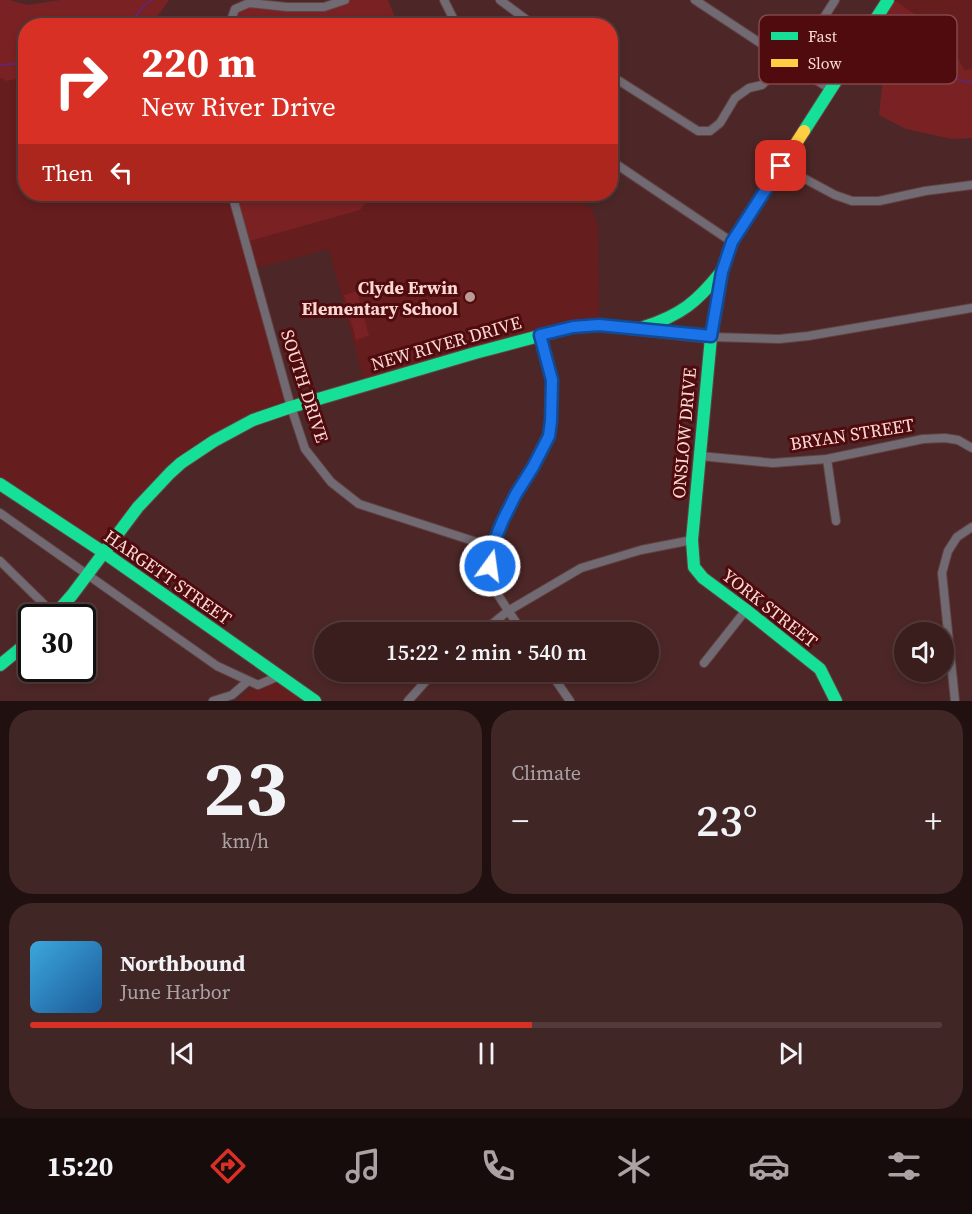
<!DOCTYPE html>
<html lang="en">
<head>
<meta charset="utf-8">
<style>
	:root { --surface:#3a1d1d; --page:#412626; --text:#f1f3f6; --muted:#aba2a4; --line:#543b3b; --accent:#d93025 }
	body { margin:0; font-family:"Source Serif 4",serif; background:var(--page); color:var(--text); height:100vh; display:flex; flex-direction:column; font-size:22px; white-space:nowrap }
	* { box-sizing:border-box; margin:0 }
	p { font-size:20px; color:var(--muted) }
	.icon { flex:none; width:33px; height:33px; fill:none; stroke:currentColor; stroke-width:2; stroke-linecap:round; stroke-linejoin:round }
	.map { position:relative; height:701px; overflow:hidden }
	.drawer { display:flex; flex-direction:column; gap:9px; padding:9px; background:#201010; flex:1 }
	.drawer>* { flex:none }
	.banner { position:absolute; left:18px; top:18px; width:600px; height:183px; border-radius:24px; box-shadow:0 3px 9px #0003,0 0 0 2px var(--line); background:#d93025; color:#fff; overflow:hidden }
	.buttons { position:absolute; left:894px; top:622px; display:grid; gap:12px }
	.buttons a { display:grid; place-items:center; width:60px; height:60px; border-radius:50%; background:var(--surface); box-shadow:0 3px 9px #0003,0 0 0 2px var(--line); font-size:30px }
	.speed { position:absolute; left:18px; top:604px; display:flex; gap:12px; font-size:30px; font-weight:700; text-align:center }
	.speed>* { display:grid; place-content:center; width:78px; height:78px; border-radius:50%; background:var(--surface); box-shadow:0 3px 9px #0003,0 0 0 2px var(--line); line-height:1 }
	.speed .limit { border:3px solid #111; border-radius:9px; background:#fff; color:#111 }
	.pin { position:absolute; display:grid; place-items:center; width:51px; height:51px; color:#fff; margin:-26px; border-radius:12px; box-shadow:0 3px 9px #0006 }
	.me { position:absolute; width:66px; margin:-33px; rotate:14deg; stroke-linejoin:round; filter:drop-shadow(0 0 4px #0008) }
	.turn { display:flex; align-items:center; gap:21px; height:126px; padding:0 24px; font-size:27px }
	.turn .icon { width:78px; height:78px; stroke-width:2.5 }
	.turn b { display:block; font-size:42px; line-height:51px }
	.then { display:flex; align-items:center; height:57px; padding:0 24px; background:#0003; gap:12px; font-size:22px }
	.big { font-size:45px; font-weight:600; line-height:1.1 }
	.drawer .card { flex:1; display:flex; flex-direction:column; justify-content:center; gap:9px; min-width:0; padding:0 21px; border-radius:24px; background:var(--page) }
	.drawer .dial { align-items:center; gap:0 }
	.dial b { font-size:78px; line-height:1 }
	.song { display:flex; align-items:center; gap:18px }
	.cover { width:72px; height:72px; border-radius:9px; background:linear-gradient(135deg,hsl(200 70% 55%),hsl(210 70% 35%)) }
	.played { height:6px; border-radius:3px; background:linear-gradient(90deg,var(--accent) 55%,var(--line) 55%) }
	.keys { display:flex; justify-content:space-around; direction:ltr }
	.heat { display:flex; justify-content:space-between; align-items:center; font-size:33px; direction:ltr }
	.drawer .tiles { flex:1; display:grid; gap:9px; grid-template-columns:1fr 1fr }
	.card:last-child { grid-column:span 2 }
	.trip { position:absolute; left:314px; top:622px; width:345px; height:60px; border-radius:30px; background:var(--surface); box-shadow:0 3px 9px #0003,0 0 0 2px var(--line); font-weight:600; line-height:60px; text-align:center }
	.menu { display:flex; height:96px; justify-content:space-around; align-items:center; background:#170c0c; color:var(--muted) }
	.menu .icon { width:42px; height:42px }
	.menu .current { color:var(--accent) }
	.menu b { font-size:27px; color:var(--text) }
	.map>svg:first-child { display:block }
	.built { fill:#651d1e }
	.green { fill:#7a2123 }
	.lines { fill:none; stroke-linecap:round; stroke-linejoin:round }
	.stream { stroke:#662569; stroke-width:2 }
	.street-casing { stroke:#624343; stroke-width:10 }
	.fast-casing { stroke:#624343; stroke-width:14 }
	.slow-casing { stroke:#624343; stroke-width:14 }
	.street { stroke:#726a72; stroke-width:8 }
	.fast { stroke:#16e098; stroke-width:12 }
	.slow { stroke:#ffcf43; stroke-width:12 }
	.route-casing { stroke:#114b97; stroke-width:15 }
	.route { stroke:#1a73e8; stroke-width:10 }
	.poi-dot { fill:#be9a97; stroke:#4f0b0e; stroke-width:2 }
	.labels { text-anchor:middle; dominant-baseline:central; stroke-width:6; stroke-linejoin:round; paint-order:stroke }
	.poi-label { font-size:18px; font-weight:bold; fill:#fbd8d4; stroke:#4f0b0e; text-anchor:end }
	.street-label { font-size:18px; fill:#fbd8d4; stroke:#4f0b0e }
	.key { fill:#4f0b0e; stroke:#834849; stroke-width:1.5 }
	.key-label { font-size:16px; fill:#fbd8d4 }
</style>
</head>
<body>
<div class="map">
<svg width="972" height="701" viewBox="0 0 972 701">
	<rect width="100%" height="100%" fill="#4d2727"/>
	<g class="built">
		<path d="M894 0H972V69L964 70 948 37Z"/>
		<path d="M25 77 26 194H232L360 210 373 194H567L592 209 598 225 599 325 365 385 329 249 253 269 291 407 181 463 103 552 0 484V78L7 80Z"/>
		<path d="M279 676 315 701H236L258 685Z"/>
	</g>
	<g class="green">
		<path d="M0 0H10L27 5 60 0H169L151 25 26 26 25 77 7 81 0 78Z"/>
		<path d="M345 0H388L398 25 229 26 235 9 249 3 324 7Z"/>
		<path d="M888 0H894L948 37 964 70 972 69V138L952 139 906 129 879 115 883 78 892 28 881 11Z"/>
		<path d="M232 194H373L360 210 246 242Z"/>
		<path d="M357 291 369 336 356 340 344 295Z"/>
	</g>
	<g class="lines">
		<g class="stream">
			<path d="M897 14 920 26 936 49 949 73C955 79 964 82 972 82"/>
			<path d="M127 26 145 5 152 0"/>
			<path d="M0 65 26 63"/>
		</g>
		<defs>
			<g id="street">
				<path d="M444 0 457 26"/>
				<path d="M500 0 535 26"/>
				<path d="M695 0 830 89"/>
				<path d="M835 0 823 19 858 46"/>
				<path d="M229 26 235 9 249 3 287 7H324L345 0"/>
				<path d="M610 75 698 131H710L720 123 735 98 749 88 762 85 773 74 782 57"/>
				<path d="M610 160 732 242"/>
				<path d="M781 166 835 195 852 201H879L925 191 972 185"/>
				<path d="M232 194 291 407 305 449 331 482 359 504 492 547"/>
				<path d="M711 337 779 339 808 336 972 308"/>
				<path d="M700 456 773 463 827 459 923 439 945 438 958 440 972 448"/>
				<path d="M827 459 836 521"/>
				<path d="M0 513 217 666 258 685 279 676"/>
				<path d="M0 561 55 615"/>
				<path d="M481 633 508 611 581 568 641 550 692 540"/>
				<path d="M523 633 498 595 490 566 492 547 503 521 516 494 533 467 549 436 551 421 552 380 540 335"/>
				<path d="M704 663 746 610"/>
				<path d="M550 672 570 701"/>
				<path d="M213 701 232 695 248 681"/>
				<path d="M408 701 434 672"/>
				<path d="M955 701 942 573 948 551 957 537 972 527"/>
			</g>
			<g id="fast">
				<path d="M804 131 888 0"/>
				<path d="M716 310 711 337 692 540 694 567 703 578 746 610 820 669 836 701"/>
				<path d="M644 327C681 315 697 302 721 272"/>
				<path d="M0 484 103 552 315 701"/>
				<path d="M52 618 72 595 138 507 170 473 181 463 214 441 253 420 291 407 475 353 573 327 599 325 711 337"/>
				<path d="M0 665 32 639"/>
			</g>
			<path id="slow" d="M716 310 722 271 732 242 804 131"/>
		</defs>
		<use href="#street" class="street-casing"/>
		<use href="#fast" class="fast-casing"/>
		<use href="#slow" class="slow-casing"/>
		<use href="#street" class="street"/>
		<use href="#fast" class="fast"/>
		<use href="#slow" class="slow"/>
	</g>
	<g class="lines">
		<defs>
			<path id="route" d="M490 566 492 547 503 520 516 494 533 467 549 436 551 421 552 380 540 335 573 327 599 325 711 336 722 272 732 242 781 166"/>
		</defs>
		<use href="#route" class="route-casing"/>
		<use href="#route" class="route"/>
	</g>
	<circle class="poi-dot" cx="470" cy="297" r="6"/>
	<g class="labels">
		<g class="poi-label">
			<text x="458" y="287">Clyde Erwin<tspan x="458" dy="21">Elementary School</tspan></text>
		</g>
		<g class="street-label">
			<text transform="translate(446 343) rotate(-16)">NEW RIVER DRIVE</text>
			<text transform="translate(305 386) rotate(72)">SOUTH DRIVE</text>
			<text transform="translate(684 433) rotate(-85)">ONSLOW DRIVE</text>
			<text transform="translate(852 434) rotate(-9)">BRYAN STREET</text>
			<text transform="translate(168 577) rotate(35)">HARGETT STREET</text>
			<text transform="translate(770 608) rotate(38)">YORK STREET</text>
		</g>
	</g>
	<rect x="759" y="15" width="198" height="69" rx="9" class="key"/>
	<rect x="771" y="32" width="27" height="8" fill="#16e098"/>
	<rect x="771" y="59" width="27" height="8" fill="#ffcf43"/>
	<g class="key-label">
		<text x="808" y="42">Fast</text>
		<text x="808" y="69">Slow</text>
	</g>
</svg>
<div class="buttons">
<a><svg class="icon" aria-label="sound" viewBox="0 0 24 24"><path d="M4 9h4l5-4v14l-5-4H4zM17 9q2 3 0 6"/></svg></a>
</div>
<div class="speed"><div class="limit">30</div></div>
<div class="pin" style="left:781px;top:166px;background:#d93025"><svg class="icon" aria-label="arrive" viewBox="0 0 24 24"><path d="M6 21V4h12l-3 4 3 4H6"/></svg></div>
<svg class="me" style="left:490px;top:566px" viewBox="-20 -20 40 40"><circle r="17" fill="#1a73e8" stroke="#fff" stroke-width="3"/><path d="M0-11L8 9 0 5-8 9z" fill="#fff"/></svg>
<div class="trip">15:22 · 2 min · 540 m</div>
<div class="banner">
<div class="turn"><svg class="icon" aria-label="right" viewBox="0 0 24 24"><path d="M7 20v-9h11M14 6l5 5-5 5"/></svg><div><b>220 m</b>New River Drive</div></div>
<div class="then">Then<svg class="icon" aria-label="left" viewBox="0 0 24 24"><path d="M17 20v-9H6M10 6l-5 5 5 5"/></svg></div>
</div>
</div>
<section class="drawer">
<div class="tiles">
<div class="card dial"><b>23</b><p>km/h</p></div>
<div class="card"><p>Climate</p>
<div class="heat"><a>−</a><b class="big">23°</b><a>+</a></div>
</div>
<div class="card">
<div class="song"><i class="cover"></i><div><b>Northbound</b><p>June Harbor</p></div></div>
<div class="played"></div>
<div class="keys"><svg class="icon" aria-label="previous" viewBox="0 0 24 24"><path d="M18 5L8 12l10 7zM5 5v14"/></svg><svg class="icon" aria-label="pause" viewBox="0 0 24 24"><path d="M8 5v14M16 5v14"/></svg><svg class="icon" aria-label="next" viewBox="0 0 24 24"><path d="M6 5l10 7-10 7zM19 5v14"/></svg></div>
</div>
</div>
</section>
<nav class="menu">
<b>15:20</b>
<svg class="icon current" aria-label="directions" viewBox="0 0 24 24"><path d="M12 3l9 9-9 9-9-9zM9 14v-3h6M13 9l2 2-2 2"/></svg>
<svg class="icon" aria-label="music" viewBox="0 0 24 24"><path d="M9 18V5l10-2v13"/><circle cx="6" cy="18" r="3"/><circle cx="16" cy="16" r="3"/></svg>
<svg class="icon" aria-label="phone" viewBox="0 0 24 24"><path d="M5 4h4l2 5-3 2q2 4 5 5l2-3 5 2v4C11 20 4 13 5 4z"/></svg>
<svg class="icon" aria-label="climate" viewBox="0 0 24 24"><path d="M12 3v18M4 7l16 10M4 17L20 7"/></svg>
<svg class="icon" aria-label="car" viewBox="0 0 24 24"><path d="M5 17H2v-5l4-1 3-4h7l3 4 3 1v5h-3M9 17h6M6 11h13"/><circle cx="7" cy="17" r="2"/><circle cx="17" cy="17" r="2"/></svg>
<svg class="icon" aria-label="filters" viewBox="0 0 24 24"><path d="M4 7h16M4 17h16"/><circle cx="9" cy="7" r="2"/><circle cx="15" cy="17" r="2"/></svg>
</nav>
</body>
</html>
